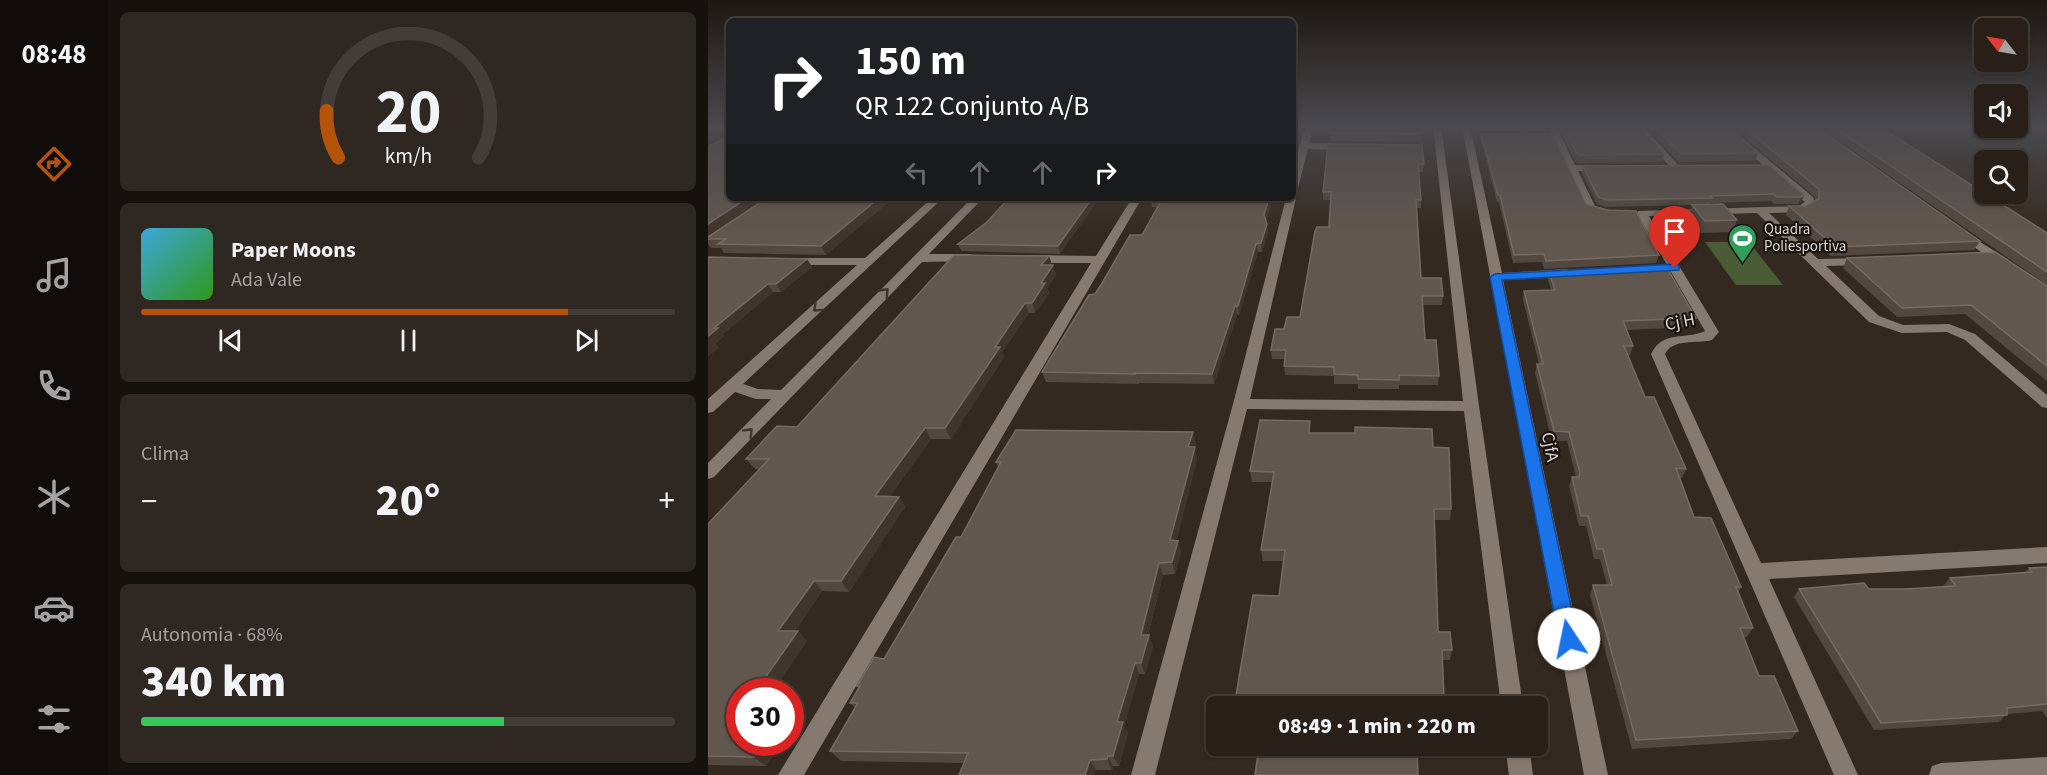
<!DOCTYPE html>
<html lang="pt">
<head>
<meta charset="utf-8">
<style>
	:root { --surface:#271f18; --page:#2f2721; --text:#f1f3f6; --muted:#a4a2a2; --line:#433d37; --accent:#b45309 }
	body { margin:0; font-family:"Source Sans 3",sans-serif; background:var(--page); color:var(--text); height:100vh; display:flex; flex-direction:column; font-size:22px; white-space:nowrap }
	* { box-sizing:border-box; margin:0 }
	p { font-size:20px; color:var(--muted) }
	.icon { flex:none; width:33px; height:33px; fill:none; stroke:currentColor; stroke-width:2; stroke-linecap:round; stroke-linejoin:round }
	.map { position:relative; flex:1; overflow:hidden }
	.details { display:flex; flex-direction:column; gap:12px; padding:12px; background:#15110d; width:600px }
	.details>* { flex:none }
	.guide { position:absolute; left:18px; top:18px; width:570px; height:183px; border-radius:9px; box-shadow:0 2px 4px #0004,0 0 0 2px var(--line); background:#202124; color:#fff; overflow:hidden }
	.needle { width:39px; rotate:301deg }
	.fabs { position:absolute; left:1266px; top:18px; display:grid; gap:12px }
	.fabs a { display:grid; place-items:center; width:54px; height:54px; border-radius:9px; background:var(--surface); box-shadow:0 2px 4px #0004,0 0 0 2px var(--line); font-size:30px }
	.speed { position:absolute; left:18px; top:678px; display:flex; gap:12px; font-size:30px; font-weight:700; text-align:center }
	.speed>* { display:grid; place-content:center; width:78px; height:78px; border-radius:50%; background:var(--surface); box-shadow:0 2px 4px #0004,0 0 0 2px var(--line); line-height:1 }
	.speed .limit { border:9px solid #d22; background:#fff; color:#111 }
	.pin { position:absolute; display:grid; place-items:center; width:51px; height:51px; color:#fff; margin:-62px -26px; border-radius:50% 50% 50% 0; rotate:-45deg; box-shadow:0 0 6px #0007 }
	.pin .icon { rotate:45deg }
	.me { position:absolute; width:66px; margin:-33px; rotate:349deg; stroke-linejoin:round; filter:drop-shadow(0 0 4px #0008) }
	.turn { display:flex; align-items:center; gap:21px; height:126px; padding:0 30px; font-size:27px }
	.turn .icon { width:78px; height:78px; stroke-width:2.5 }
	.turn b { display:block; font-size:42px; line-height:51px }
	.lanes { display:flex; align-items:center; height:57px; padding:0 30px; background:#0003; justify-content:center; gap:30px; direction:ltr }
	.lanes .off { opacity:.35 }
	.big { font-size:45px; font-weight:800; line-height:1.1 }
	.details .card { flex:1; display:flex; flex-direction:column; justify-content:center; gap:9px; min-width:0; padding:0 21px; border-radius:9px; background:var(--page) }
	.details .dial { align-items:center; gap:0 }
	.dial svg { height:156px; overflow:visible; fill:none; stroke:var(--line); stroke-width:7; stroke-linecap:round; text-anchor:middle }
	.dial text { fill:var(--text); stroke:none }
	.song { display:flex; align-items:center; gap:18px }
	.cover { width:72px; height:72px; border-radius:9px; background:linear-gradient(135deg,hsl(200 70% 55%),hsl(110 70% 35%)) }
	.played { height:6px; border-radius:3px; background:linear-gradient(90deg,var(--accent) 80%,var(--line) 80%) }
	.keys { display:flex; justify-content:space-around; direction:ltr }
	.heat { display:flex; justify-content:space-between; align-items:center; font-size:33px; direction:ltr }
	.charge { height:9px; border-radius:4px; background:linear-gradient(90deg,#34c759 68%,var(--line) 0) }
	.trip { position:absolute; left:498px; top:696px; width:342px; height:60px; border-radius:9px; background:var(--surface); box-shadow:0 2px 4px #0004,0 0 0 2px var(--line); font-weight:800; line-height:60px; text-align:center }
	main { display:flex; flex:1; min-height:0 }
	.tab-bar { display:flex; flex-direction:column; width:108px; justify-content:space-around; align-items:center; background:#100c0a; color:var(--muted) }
	.tab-bar .icon { width:42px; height:42px }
	.tab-bar .selected { color:var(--accent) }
	.tab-bar b { font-size:27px; color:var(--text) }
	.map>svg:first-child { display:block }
	.green { fill:#4a5c36 }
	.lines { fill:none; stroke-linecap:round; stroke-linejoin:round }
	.minor { fill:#86796f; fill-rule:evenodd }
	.wall { fill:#52483f }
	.shaded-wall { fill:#40352c }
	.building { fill:#61574f; stroke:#756b63; stroke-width:1.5 }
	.oneway { stroke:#3e3731 }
	.route { fill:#1a73e8; stroke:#114b97; stroke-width:1.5 }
	.labels { text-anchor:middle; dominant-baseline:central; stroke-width:4.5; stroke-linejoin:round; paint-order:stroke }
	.far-poi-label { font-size:15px; fill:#ddd6d0; stroke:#18130f; text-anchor:start }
	.street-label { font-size:18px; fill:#ddd6d0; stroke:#18130f }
</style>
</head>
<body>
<main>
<nav class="tab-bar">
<b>08:48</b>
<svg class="icon selected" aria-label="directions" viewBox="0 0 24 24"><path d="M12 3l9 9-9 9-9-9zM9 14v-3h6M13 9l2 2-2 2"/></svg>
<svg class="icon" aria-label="music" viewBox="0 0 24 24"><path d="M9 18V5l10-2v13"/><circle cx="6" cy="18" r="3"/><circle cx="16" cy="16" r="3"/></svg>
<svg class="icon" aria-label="phone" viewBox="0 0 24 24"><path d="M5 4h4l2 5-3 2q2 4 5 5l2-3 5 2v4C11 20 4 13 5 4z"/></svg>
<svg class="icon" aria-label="climate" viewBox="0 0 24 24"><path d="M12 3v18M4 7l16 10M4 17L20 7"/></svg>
<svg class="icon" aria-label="car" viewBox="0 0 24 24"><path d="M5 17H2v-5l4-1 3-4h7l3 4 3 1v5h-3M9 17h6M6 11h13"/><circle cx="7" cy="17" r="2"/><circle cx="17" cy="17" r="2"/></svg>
<svg class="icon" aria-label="filters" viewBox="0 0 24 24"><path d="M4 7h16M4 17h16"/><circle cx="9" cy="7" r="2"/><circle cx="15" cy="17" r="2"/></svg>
</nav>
<section class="details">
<div class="card dial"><svg viewBox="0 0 100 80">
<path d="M14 69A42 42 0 1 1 86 69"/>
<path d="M14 69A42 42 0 0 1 8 45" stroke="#b45309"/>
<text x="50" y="56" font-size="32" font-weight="700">20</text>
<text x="50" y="72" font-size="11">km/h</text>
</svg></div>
<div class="card">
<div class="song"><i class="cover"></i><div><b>Paper Moons</b><p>Ada Vale</p></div></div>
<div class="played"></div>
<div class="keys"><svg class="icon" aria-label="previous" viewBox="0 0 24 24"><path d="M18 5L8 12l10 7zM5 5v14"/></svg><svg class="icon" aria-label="pause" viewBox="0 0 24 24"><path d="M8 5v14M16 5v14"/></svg><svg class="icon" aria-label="next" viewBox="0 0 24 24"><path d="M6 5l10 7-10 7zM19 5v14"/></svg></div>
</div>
<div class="card"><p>Clima</p>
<div class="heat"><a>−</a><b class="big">20°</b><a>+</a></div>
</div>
<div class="card"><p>Autonomia · 68%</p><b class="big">340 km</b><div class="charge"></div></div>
</section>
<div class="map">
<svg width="1339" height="775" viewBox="0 0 1339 775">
	<rect width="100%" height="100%" fill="#342920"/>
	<path class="green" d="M997 242H1041L1075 285H1028Z"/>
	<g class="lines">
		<g class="minor">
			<path d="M597 126H605L601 143 639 144 644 147 639 150 600 149 590 188 585 191V169Z"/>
			<path d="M725 126H733L771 406 815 706H793L756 411 539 409 447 775H423L525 404 578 198H585V195L588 198 542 399 755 401Z"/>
			<path d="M754 126H762L794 273 859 269 865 273 859 277 795 280 900 775H876Z"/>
			<path d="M840 126H848L867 165 896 166V170L893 171H870L887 206 902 210V214L879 210Z"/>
			<path d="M926 126H935L970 165V169H964Z"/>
			<path d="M1010 126H1020L1105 197 1107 203 1093 212 1061 213 1110 259 1160 258 1162 261 1156 265 1118 266 1171 316 1195 325 1241 324 1267 334 1339 395V408L1334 407 1257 340 1239 332 1194 333 1161 322 1049 213 941 216 1011 332 1004 340C989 344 965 338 957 354L1053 563 1339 547V563L1061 579 1150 775H1126L943 354C954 330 978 340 997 331L929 213 930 211 1091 206 1097 202Z"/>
			<path d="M224 198H235L35 384 50 389 73 390 264 198H275L221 254H261L265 255V261L214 262 6 477 0 479V463L63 399H48L27 392 5 412 0 413V399L149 265H80L74 261 76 258H157Z"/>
			<path d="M424 198H434L96 775H70L383 263H321L315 259 321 255 388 256Z"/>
			<path d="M1253 230 1301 260V266H1293L1249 235 1247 233Z"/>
			<path d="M797 746H821L825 775H801Z"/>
			<path d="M1339 757V775H1221L1224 766 1233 763Z"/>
		</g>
	</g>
	<g class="wall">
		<path d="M771 126H840L839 130H772Z"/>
		<path d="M849 126H932L956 154 954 162 868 163Z"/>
		<path d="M937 126H1019L1050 153 1047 161 971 162Z"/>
		<path d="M1023 126H1107L1272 241 1266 250 1123 256 1078 215 1081 206H1097L1107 200V197Z"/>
		<path d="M1110 126H1171L1339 233V285Z"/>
		<path d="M622 133 713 134V142L623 141Z"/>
		<path d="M773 134 878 204 951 255 948 263 836 269 834 262 805 263 791 202H789L773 141Z"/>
		<path d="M620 144 716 164 715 172H711L713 200V208H709L713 278 735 296 734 305H715L717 340 731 376 730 385H691V389H650V384H626V376L577 375 576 366 577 359H564L563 350 576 329 592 317 621 227 623 200H615V192Z"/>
		<path d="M875 166 1096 195 1093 202 1090 204H1066L1063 201 1002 203V205L1029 220 1025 232 993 233 980 217 984 205 897 207 889 204 874 173Z"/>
		<path d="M185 198 118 255 16 253 13 248H3L0 244V237Z"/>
		<path d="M301 198H391L352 254 253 251 250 244 279 222Z"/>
		<path d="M443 198H565L558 221 560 233 554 252H550L531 315H529L506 384 431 383V384L338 382 334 372 387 294 434 235 450 207H444Z"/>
		<path d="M0 257 99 259 104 267 73 292H65L14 335 16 336 7 344 10 348 0 356Z"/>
		<path d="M1139 258 1339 286V381L1257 314 1189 317 1135 268Z"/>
		<path d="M343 265H345L348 275 339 288 341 293 327 313H321L294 352 296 357 243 439H223L182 496 191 497 197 507 141 592 114 591 87 631H90L99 641 32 692V742H67L71 746 58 766 0 765V524L51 469H47L38 459Z"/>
		<path d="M841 272 988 318 985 327 918 330 925 346 922 355H920L937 397 978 469 974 478H971L986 517 1033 587 1030 592 1045 628 1039 637H1036L1051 676 1090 731 1083 739 924 749 882 595 885 585H899L892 559H886L878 526H871L861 486 864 477H868L859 441H844L827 373 829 364H831L815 300 816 291 843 290 840 280Z"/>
		<path d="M603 433 725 447 743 509 742 520H726L730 630 744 650 742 660H734L736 697 735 706H528L527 701 571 596 575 561H555L553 550 565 482H544L542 471Z"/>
		<path d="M488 444 486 447 489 459 468 541H470L473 552 467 574 455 575 440 635 445 646 437 674H431L416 726 420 733 411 766H405L404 770H388L256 763 133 761 122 751 147 708 142 703 151 689 149 686 176 659 253 537 290 467 288 462Z"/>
		<path d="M1339 567V718L1334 711 1299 714 1291 722 1166 730 1086 597 1091 589H1197L1236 586H1235L1242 578 1316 573 1321 568Z"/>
	</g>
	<g class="shaded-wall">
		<path d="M588 126H590L585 146V136Z"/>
		<path d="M1096 195 1093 202 1090 204 1093 197Z"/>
		<path d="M39 198H56L0 236V224Z"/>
		<path d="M171 198H185L118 255 113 246Z"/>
		<path d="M384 198H391L352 254 350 246Z"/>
		<path d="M561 198H565L557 224 556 215Z"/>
		<path d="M559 224 560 233 554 252 553 243Z"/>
		<path d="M548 244 550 252 531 315 530 306Z"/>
		<path d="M341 256 344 265H333Z"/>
		<path d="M99 259 104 267 73 292 68 284Z"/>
		<path d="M345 265 348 275 339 288 341 293 327 313 324 303 333 283Z"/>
		<path d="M60 284 65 292 14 335 16 336 7 344 10 348 0 356V336L6 328Z"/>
		<path d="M317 303 321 313 294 352 296 357 243 439 237 428 287 347Z"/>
		<path d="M527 306 529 315 506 384 504 374Z"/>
		<path d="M217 428 223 439 174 507 167 496Z"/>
		<path d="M485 432 488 444 483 459 480 447Z"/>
		<path d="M487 447 489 459 466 552 462 540Z"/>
		<path d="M191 497 197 507 141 592 133 581Z"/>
		<path d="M470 541 473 552 467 574 464 562Z"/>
		<path d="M451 563 455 575 437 646 433 635Z"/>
		<path d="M106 581 114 591 80 641 70 631Z"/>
		<path d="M90 631 99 641 65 692H54L50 688Z"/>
		<path d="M441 635 445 646 437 674 433 663Z"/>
		<path d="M427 663 431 674 416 726 420 733 411 766 405 756 409 722Z"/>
		<path d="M729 696 728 706H722V703Z"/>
		<path d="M55 742H67L71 746 58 766 46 757Z"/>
		<path d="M400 756 405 766 404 770 399 759Z"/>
		<path d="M382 760 388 770 386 775H377Z"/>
	</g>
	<g class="building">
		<path d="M585 126H588L585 136Z"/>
		<path d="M624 126H705L706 127H712L713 134 622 133Z"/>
		<path d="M854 126H932L956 154 870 155Z"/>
		<path d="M946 126H1019L1050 153 973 154Z"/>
		<path d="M1034 126H1107L1272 241 1127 247 1081 206H1097L1111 199V189Z"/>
		<path d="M1124 126H1171L1339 233V272Z"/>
		<path d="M773 134H845L878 204 898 210 928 211 951 255 838 261 836 254 806 255 792 195H790Z"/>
		<path d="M21 136V198H39L0 224V146L5 144Z"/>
		<path d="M620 144 714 145 716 164H710L713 200H708L713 278H733L735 296H714L717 340H728L731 376 691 375V380L650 379V375L626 374V367L576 366 578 350H563L567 329H576L579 317H592L607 231 609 227H621L623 192H615Z"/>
		<path d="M1061 165 1096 195 1093 197H1069L1065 194 1002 196 1004 198 899 200 890 197 875 166Z"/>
		<path d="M59 198H171L113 246 10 244 18 239H0V237Z"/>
		<path d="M301 198H384L350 246 250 244 279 222Z"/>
		<path d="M443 198H561L556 215 559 224 553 243 548 244 530 306H527L504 374 426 373 428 374 334 372 381 295 387 294 393 285 422 235H434L454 199H442Z"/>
		<path d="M1015 204 1029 220 997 221 984 205Z"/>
		<path d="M1287 252 1339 286V366L1263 305 1194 308 1139 258Z"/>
		<path d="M246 255 341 256 333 265H345L333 283H337L324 303H317L287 347H292L237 428H217L167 496 191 497 133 581H106L70 631H90L50 688H61L59 692H32V732L30 734 32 735V742H55L46 757 0 756V524L61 459H38L69 426 89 427Z"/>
		<path d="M0 257 99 259 68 284H60L6 328H10L0 336Z"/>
		<path d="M958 266 988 318 915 321 925 346H916L937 397H946L978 469 968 468 986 517 1003 518 1018 552 1033 587H1028L1045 628H1032L1051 676H1066L1090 731 928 740 885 585H904L895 549H889L880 516H873L864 477H871L872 473 861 432 846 431 829 364H835L816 291 847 290 841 272Z"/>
		<path d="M552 420 602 421 601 433H647V427L724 429 725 447 741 448 743 509H726L730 630 731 632H742L744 650H734L736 697 729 696 722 703H707V706H556V705L543 704 544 702 527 701 545 595 571 596 577 550H553L566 472 542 471Z"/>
		<path d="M308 430 485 432 480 447H487L462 540 470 541 464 562 451 563 433 635H441L433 663H427L409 722H415L405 756H400L399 759 382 760 377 775H251L260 753 122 751 150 703H142L152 686H149L166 657 176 659 248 537H253L293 462H288Z"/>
		<path d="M1339 567V704L1299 708V715L1173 723 1091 589 1156 583 1161 589H1197L1248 586 1242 578 1324 572 1321 568Z"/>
		<path d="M551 746H709L710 775H547Z"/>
	</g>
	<defs><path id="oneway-chevron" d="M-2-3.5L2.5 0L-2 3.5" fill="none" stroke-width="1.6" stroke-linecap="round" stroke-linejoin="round" transform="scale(1.5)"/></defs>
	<g class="oneway">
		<use href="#oneway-chevron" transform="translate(177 292) rotate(-46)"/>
		<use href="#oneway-chevron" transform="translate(109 308) rotate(138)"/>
		<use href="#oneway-chevron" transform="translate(41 432) rotate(-46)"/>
	</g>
	<linearGradient id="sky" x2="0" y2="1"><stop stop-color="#1d1712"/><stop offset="0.54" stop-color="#4a494e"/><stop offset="1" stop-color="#4a494e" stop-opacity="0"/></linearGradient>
	<rect width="1339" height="235" fill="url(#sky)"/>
	<path class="route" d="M967 264 971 265V270L794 280 870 639 868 645 861 648 854 645 851 639 782 277 787 274Z"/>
	<defs>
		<symbol id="stadium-pin" viewBox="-11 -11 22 30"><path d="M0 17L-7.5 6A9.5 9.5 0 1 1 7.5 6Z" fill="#2e9e5b" stroke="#18130f"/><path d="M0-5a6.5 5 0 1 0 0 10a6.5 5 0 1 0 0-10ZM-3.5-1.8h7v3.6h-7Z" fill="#fff"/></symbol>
	</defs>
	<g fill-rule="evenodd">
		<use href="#stadium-pin" x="1018" y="222" width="33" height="45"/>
	</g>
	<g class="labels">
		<g class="far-poi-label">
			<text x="1056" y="229">Quadra<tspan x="1056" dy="17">Poliesportiva</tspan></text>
		</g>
		<g class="street-label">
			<text transform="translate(972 322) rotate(-11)">Cj H</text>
			<text transform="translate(842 447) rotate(79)">CjfA</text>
		</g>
	</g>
</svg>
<div class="fabs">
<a><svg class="needle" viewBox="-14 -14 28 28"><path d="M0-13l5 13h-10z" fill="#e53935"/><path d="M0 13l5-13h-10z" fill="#a4a2a2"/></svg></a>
<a><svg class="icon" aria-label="sound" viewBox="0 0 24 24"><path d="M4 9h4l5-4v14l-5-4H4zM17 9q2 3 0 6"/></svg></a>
<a><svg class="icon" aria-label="search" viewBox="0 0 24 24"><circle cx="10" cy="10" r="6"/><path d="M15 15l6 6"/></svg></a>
</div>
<div class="speed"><div class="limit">30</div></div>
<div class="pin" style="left:967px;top:268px;background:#d93025"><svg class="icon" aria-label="arrive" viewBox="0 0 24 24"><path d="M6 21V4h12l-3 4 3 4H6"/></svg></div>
<svg class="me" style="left:861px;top:639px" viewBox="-20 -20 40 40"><circle r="19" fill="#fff"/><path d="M0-13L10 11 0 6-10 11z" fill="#1a73e8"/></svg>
<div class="trip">08:49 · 1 min · 220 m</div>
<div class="guide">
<div class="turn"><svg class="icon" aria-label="right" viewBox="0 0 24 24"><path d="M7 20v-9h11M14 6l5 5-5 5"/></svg><div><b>150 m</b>QR 122 Conjunto A/B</div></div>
<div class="lanes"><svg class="icon off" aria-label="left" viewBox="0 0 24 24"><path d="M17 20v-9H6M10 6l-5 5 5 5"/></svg><svg class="icon off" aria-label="ahead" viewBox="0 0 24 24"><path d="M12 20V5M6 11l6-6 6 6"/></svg><svg class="icon off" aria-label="ahead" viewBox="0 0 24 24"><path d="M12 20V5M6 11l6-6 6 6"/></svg><svg class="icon" aria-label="right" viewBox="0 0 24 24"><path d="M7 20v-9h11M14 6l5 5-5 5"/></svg></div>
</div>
</div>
</main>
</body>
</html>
